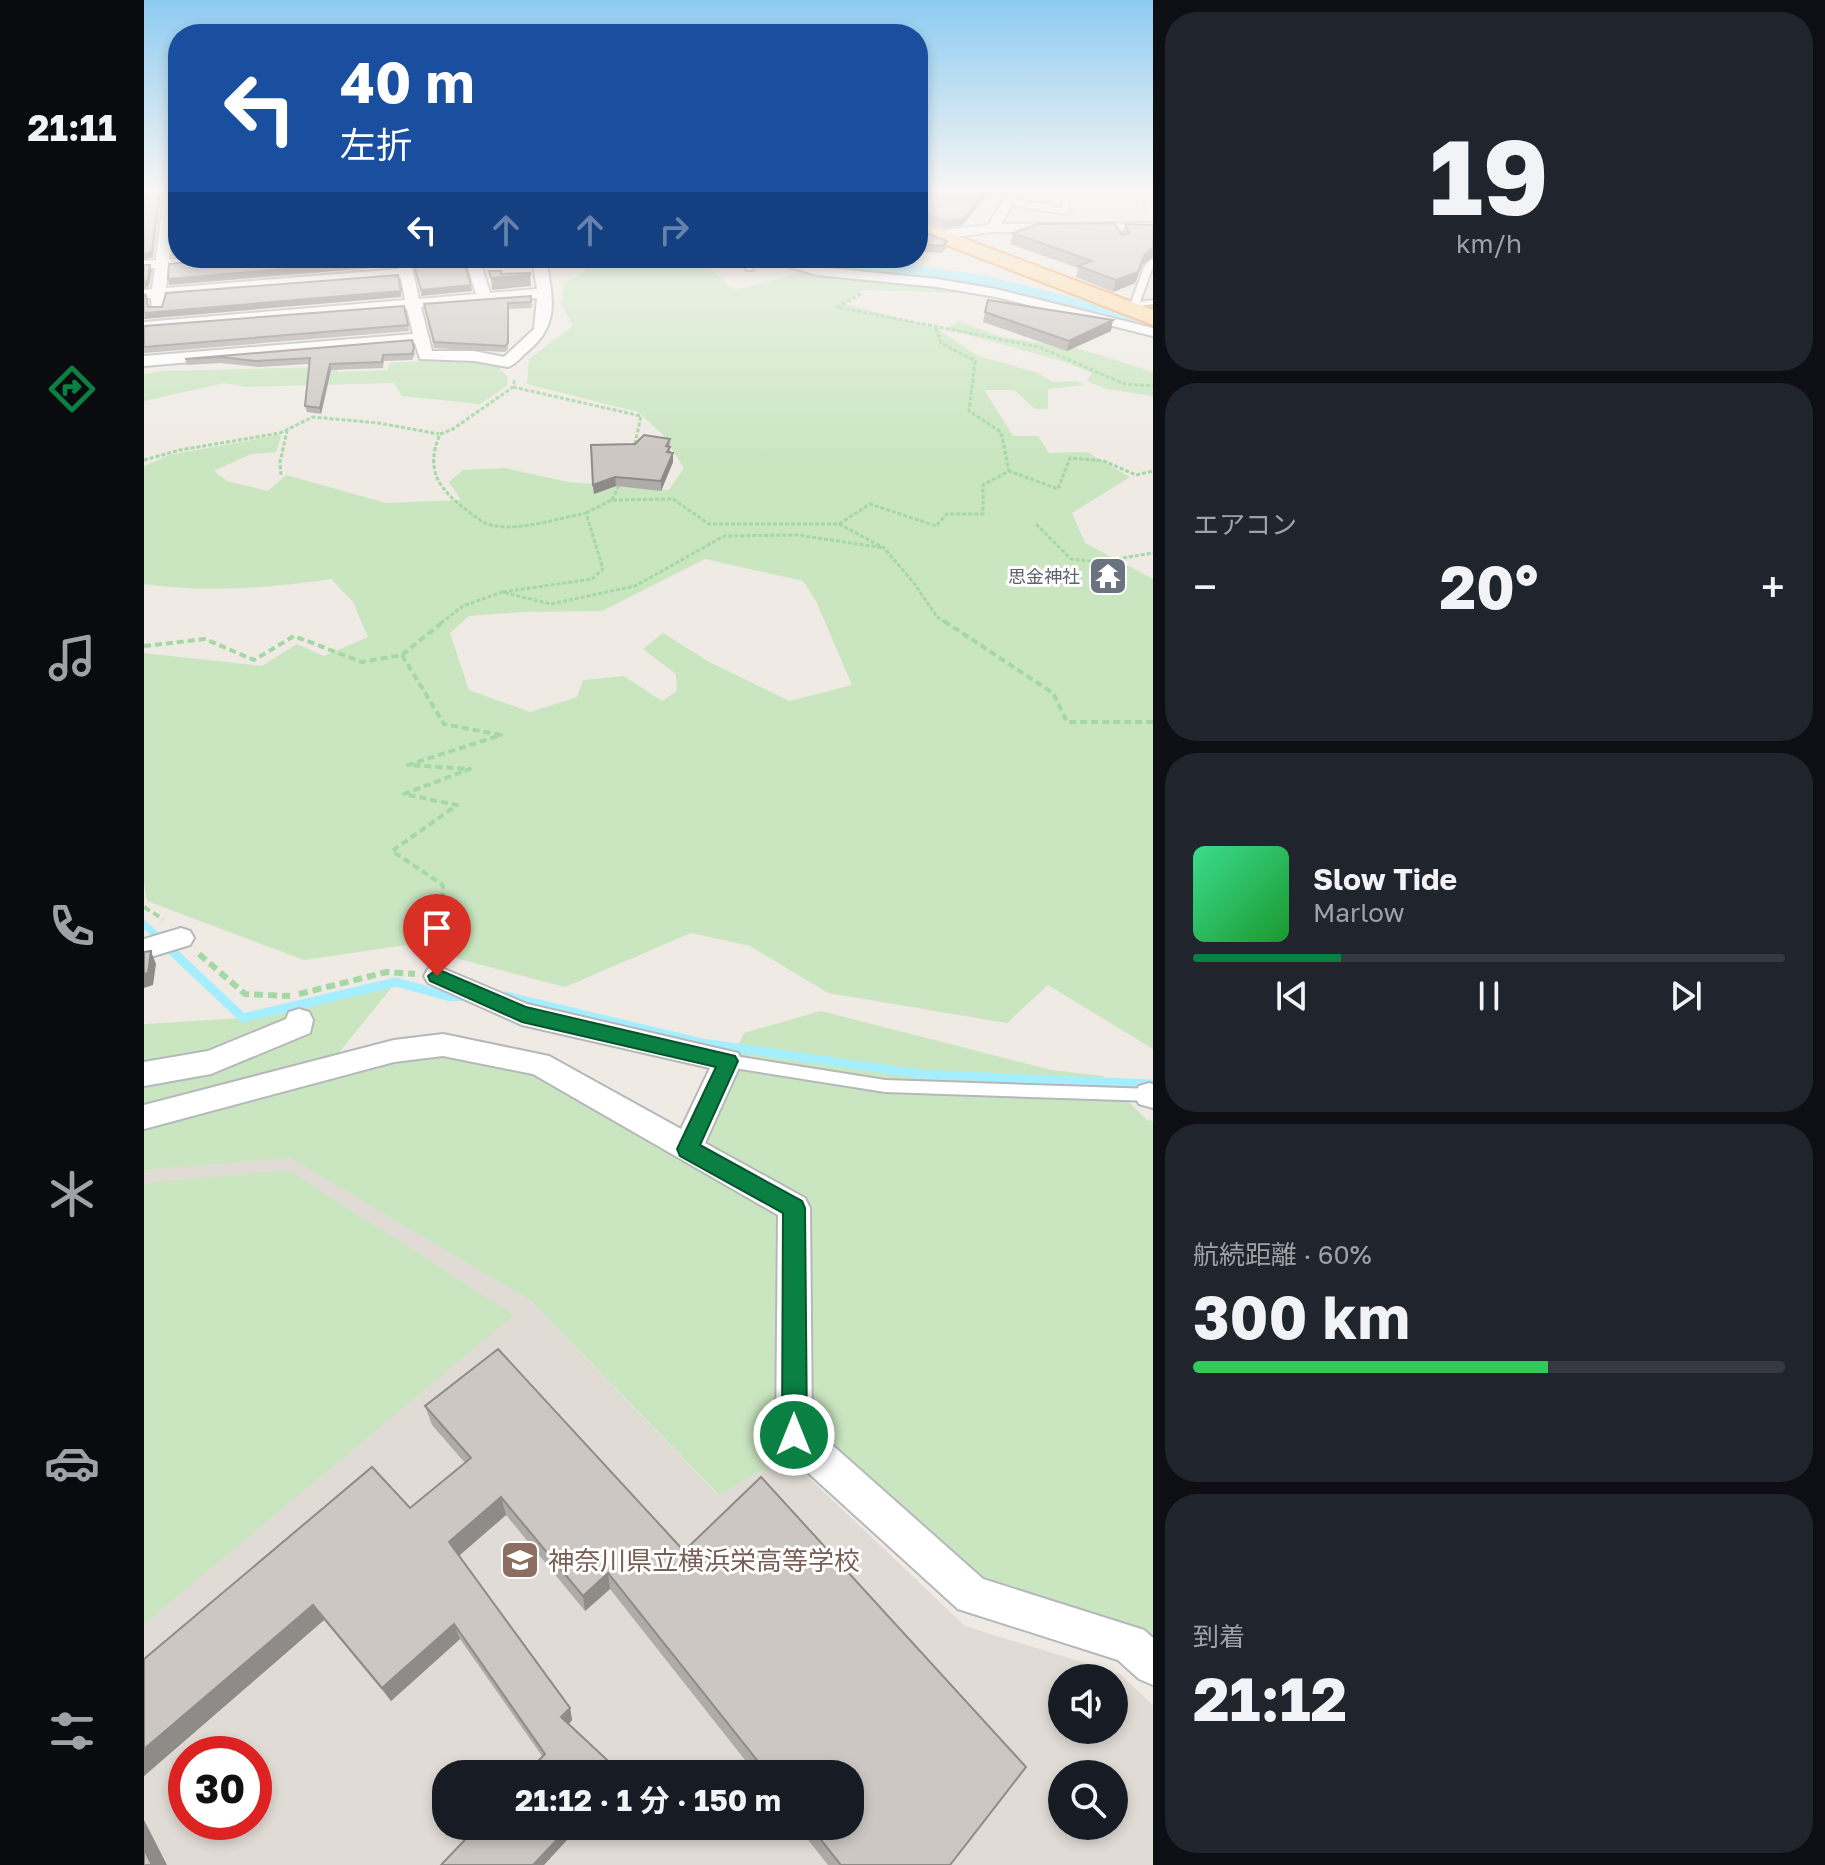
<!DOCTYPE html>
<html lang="ja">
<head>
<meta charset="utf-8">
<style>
	:root { --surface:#171b24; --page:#20242c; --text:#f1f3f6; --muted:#9ea1a6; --line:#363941; --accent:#0b8043 }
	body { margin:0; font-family:"Golos Text","Noto Sans JP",sans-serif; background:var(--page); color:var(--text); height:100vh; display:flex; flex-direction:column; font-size:30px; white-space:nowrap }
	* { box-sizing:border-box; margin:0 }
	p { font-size:26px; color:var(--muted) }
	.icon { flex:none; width:44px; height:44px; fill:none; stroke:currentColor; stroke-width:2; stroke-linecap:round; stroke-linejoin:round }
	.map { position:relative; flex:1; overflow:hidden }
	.panel { display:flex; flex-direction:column; gap:12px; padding:12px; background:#0d0f14; width:672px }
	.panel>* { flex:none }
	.guide { position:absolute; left:24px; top:24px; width:760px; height:244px; border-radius:32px; box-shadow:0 4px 12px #0003; background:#1a4fa0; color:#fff; overflow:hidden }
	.controls { position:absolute; left:904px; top:1664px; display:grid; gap:16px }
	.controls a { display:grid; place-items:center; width:80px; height:80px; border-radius:50%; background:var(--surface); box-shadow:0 4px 12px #0003; font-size:40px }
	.speed { position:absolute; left:24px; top:1736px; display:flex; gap:16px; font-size:40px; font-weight:700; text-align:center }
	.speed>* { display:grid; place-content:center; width:104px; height:104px; border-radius:50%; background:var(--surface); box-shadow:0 4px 12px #0003; line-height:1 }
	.speed .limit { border:12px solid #d22; background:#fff; color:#111 }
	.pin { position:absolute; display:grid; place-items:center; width:68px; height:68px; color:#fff; margin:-82px -34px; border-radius:50% 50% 50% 0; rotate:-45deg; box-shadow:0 0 8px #0007 }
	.pin .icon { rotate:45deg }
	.me { position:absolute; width:88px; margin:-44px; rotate:0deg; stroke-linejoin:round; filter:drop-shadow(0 0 6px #0008) }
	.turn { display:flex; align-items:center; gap:28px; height:168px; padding:0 40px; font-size:36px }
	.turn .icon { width:104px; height:104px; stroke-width:2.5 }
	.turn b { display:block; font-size:56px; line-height:68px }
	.lanes { display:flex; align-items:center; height:76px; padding:0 40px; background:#0003; justify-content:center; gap:40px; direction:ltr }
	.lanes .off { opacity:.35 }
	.big { font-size:60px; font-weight:700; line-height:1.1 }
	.panel .widget { flex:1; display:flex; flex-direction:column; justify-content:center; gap:12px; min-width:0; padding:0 28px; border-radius:32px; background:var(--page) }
	.panel .dial { align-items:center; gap:0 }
	.dial b { font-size:104px; line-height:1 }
	.song { display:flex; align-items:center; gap:24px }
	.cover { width:96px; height:96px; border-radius:12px; background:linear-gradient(135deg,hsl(150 70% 55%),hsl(130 70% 35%)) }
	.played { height:8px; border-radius:4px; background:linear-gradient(90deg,var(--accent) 25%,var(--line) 25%) }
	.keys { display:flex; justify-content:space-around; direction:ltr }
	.heat { display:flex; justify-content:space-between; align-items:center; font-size:44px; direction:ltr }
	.charge { height:12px; border-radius:6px; background:linear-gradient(90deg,#34c759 60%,var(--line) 0) }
	.trip { position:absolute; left:288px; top:1760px; width:432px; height:80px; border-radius:32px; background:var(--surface); box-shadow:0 4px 12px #0003; font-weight:700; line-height:80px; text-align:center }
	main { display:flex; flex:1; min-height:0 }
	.menu { display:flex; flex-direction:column; width:144px; justify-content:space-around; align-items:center; background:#090b0e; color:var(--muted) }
	.menu .icon { width:56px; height:56px }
	.menu .active { color:var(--accent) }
	.menu b { font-size:36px; color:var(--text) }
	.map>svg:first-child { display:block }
	.education { fill:#e1dbd5; fill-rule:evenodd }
	.green { fill:#cae6c1; fill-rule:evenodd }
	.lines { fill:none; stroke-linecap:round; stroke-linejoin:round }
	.stream-far1 { stroke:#a4eeff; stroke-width:7 }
	.stream { stroke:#a4eeff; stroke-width:9 }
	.river { fill:#a4eeff; fill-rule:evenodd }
	.lane-casing { stroke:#b5b8bb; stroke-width:4 }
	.street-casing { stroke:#b5b8bb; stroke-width:4 }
	.primary-casing { stroke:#f1a15b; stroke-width:4 }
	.path-far2 { stroke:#a4d8a4; stroke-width:3; stroke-dasharray:4 2; stroke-linecap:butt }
	.path-far1 { stroke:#a4d8a4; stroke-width:4; stroke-dasharray:7 4; stroke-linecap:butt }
	.path { stroke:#a4d8a4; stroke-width:6; stroke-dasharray:9 5; stroke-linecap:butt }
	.lane { fill:#fff; fill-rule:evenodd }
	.street { fill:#fff; fill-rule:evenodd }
	.primary { fill:#ffdba9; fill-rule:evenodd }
	.wall { fill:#afaba8 }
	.shaded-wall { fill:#8f8b88 }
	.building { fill:#ccc7c3; stroke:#8f8b88; stroke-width:2 }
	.route { fill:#0b8043; stroke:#07532c; stroke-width:2 }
	.labels { text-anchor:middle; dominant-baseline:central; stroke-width:6; stroke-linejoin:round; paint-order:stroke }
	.far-worship-label { font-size:18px; fill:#5b616d; stroke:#fff; text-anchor:end }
	.near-education-label { font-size:26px; fill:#785e54; stroke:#fff; text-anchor:start }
</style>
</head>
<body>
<main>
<nav class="menu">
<b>21:11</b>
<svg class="icon active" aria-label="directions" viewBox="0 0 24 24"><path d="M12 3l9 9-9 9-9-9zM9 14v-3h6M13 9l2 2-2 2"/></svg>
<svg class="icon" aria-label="music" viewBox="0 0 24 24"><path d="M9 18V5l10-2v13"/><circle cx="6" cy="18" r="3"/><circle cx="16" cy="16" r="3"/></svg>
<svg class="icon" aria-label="phone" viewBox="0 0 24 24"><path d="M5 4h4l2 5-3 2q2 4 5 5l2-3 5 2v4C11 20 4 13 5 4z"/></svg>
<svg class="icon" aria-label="climate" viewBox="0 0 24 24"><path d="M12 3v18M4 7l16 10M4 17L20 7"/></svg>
<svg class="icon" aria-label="car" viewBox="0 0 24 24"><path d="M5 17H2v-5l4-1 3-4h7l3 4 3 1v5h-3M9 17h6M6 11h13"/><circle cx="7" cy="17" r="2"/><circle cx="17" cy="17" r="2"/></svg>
<svg class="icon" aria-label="filters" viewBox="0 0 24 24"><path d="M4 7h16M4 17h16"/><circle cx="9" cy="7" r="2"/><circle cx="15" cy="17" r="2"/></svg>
</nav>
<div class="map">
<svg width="1009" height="1865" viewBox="0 0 1009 1865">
	<rect width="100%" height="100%" fill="#efeae4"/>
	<path class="education" d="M147 1157 387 1301 574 1495 641 1455 821 1626 976 1674 1009 1705V1865H0V1170ZM918 1678H970V1730H918ZM42 1754H110V1822H42ZM302 1774H706V1826H302ZM918 1774H970V1826H918Z"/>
	<g class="green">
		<path d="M440 258H558V261L590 290 659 272 807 290 813 293 719 290 702 304 793 329 834 356 894 373 909 382 933 381 940 385 904 389V409H891L870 390H840L869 436H894L905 453 943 452 986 477 928 513 941 543 1009 579V1049L904 985 863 1023 684 993 606 946 547 933 421 987 262 945 160 960 3 901 0 884V653L118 666 153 644 180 656 224 637 209 602 187 579C125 588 62 593 0 584V466L25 455 135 435 137 436 132 452 107 454 70 471 83 481 124 491 142 475 242 503 317 500 305 482 319 470 361 468 424 482 525 490 540 468 518 434 494 412 383 384 385 359 429 326 417 303 420 282 436 275 445 266ZM561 559 659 581 672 601 708 685 646 701 565 662 519 633 499 649 532 674 533 691 518 701 480 676 439 680 433 697 386 712 325 690 306 633 325 616 379 612 458 611Z"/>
		<path d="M814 321 857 337 933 348 1009 372V396L963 389 943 381 948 373 921 362 804 329Z"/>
		<path d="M323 358 352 364 364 378 363 386 336 404 258 396 250 383 103 387 80 383 0 401V374L17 371 192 367 194 372 244 370 245 363Z"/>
		<path d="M252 982 181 1070 250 1051 395 1064 544 1149 600 1033 677 1011 907 1070 959 1076 1003 1120 1009 1121V1665L828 1595 661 1445 575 1495 387 1301 147 1158 0 1170V1024L99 1018Z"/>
		<path d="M144 1170 370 1315 0 1624V1183Z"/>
	</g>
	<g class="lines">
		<path class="stream-far1" d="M0 924 14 937"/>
		<g class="stream">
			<path d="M11 935 99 1018 252 982 306 997 323 996"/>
			<path d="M361 996 558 1043 775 1074 1009 1084"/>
		</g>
		<path class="river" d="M683 258H720L839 275 962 306 1009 305V321L962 322 839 291 724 276 687 263Z"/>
		<defs>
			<g id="lane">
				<path d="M921 197 926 198 925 207 922 209 917 207Z"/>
				<path d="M595 258H603L609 270H603Z"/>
				<path d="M1006 260H1009V266L996 302 1009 300V304L982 308V304L987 303 1000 267Z"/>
				<path d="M584 1055 741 1080 1009 1089V1101L741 1092 584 1067 579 1065 576 1061 579 1057Z"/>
			</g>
			<g id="street">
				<path d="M20 192H32L25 259 99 258 92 262 24 267 22 288 255 269 252 258H266L275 299 332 294 321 258H335L346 293 393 289 388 258H402C408 296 417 324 384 351 377 357 372 364 364 367L330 361 276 359 271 343 0 366V356L269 334 263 309 0 330V322L261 300 257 278 21 296 18 311H8L7 298H0V290L8 289 11 268 0 269V261L12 260ZM393 298 390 329 360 357 330 351H288L277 307Z"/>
				<path d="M867 192 871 193 872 199 927 210 921 214 868 205 857 224 1009 223V231L848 232 796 239 790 235 796 231 844 225 863 193Z"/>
				<path d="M615 258H638L673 267 793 279 852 289 1009 328V336L852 297 793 287 673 275Z"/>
				<path d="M37 928 46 931 50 938 46 945 0 959V939Z"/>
				<path d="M293 966 383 1004 594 1053 598 1061 561 1143 661 1198 666 1208 668 1427 839 1579 1000 1630 1009 1638V1685L995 1679 974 1660 814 1609 637 1448 632 1435 634 1215 389 1074 299 1056 250 1062 0 1129V1105L250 1040 299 1034 405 1056 537 1129 566 1068 378 1025 284 983 280 976 284 969Z"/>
				<path d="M155 1009 165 1012 169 1020 166 1033 67 1074 0 1086V1062L64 1051 142 1019 145 1012Z"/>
				<path d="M1005 1083 1009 1084V1108L995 1104 990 1095 995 1086Z"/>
			</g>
			<path id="primary" d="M774 221 1009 310V325L774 234Z"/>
		</defs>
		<use href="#lane" class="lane-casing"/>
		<use href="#street" class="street-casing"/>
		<use href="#primary" class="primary-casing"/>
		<g class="path-far2">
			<path d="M996 192 1002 211"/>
			<path d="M717 294 693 307 895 347 981 384 1009 386"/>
			<path d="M792 328 797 343 831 361 825 411 857 432 865 471"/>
			<path d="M369 387 497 416 490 448"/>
			<path d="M0 460 36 450 136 433 169 417 234 423 295 434"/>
			<path d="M137 475 136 462 143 431"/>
			<path d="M468 500 476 483"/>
			<path d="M442 513 468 500 529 499 565 524H695L740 548 770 583 793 617 803 623"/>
			<path d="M695 524 726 504 792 526 803 514H839V485L865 471 914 489 926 458 960 461 992 475 1009 471"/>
			<path d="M892 524 927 559 955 562 1009 553"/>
			<path d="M359 592 448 579 459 569 442 513C417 518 388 527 363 527 342 526 340 523 325 512 296 490 280 472 296 434L309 429 369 387 371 379"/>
			<path d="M297 623 319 606 358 592 407 604 491 586 580 536 654 535 740 548"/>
		</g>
		<g class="path-far1">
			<path d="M800 621 909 693 923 722H1009"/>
			<path d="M0 646 61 639 110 660 150 636 218 662 258 655 300 621"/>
			<path d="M258 655 300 724 357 735 264 765 326 769 260 794 313 805 248 851 299 885 295 937"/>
			<path d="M0 907 19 919"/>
		</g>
		<g class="path">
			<path d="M55 954 101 994 146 996"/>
			<path d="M294 956 295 935"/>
			<path d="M155 994 243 972 271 974"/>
		</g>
		<use href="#lane" class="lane"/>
		<use href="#street" class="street"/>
		<use href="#primary" class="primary"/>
	</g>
	<g class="wall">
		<path d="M34 192V256H28L27 250Z"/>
		<path d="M774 192H844L819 225 800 228 774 219Z"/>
		<path d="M981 224 1009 257 998 265 991 283 969 292 932 277 934 268 866 244 869 233 978 235Z"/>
		<path d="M774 230 803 241 802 248 798 253 781 252 777 243H774Z"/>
		<path d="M387 296 388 308 365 309 364 349 361 352 290 348 280 304Z"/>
		<path d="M844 300 967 331 923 351 839 322Z"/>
		<path d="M264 325 265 331 0 353V326Z"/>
		<path d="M268 340 271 354 268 360 240 361 239 368 187 370 177 414 163 412 161 406 165 364 114 367 77 363 43 365 41 359Z"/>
		<path d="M526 439V452L529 453V462L517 491 472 486 450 494 447 446 491 444Z"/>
		<path d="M354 1349 540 1551 617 1477 882 1767 806 1865H684L653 1826H706V1774H612L466 1589 441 1611 362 1515 315 1556 426 1708 428 1720 425 1724 476 1772 477 1774H382L398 1756 316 1639 247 1701 180 1620 0 1776V1659L228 1467 266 1508 321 1463 288 1425 281 1406Z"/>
	</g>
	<g class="shaded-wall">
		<path d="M15 192H17L9 257 0 260V254Z"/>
		<path d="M840 192H844L819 225 800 228 801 221Z"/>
		<path d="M1009 248V257L998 265 991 283 969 292 972 280Z"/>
		<path d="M250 260 251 266 25 285 24 279Z"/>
		<path d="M6 265 8 271 5 286 0 289V282Z"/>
		<path d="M386 275 387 286 348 290 347 278Z"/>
		<path d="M327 285 328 291 277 296V290Z"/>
		<path d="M257 291V297L0 319 2 295 6 312Z"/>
		<path d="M969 320 967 331 923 351 925 341Z"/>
		<path d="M186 364 187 370 177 414 176 408Z"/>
		<path d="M529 453V462L517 491V481Z"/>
		<path d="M471 477 472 486 450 494 449 485Z"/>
		<path d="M7 951 12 964 9 985 0 988V974Z"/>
		<path d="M357 1497 362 1515 311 1559 305 1542Z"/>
		<path d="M464 1573 466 1589 441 1611 439 1596Z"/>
		<path d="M169 1605 180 1620 0 1776V1749Z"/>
		<path d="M310 1624 316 1639 247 1701 238 1688Z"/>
		<path d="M426 1708 428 1720 420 1729 417 1717Z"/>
		<path d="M0 1820 23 1865H8L0 1849Z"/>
		<path d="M426 1826H436L400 1865H389Z"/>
	</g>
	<g class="building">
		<path d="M0 192H15L8 251 0 254Z"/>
		<path d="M33 192 34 250H27Z"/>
		<path d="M774 192H840L820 219 801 221 774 212Z"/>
		<path d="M970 223 978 235 985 233 981 224 1009 225V248L1001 254 994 272 972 280 934 266 948 261 869 233 894 224Z"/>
		<path d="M774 230 803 241 799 246 782 245 778 236H774Z"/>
		<path d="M93 258H250V260L24 279 25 264Z"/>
		<path d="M268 258H319L327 285 277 290Z"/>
		<path d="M0 265H6L4 280 0 282Z"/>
		<path d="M345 271H357V274L386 273V275L347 278Z"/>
		<path d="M254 275 257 291 0 313V294L2 295 4 307H18L22 293Z"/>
		<path d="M387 296V302L364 303V343L361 346 290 342 280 304Z"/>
		<path d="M844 300 969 320 925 341 841 312Z"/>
		<path d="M260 306 264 325 0 347V326Z"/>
		<path d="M268 340 270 348 268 354 239 355 238 362 186 364 176 408 161 406 166 358 112 361 76 357 41 359Z"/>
		<path d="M500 435 526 439 522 446 526 447 523 452 529 453 517 481 471 477 449 485 447 445 491 444Z"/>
		<path d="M7 951 4 973 0 974V952Z"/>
		<path d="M354 1349 540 1551 617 1477 882 1767 806 1865H697L666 1826H706V1774H624L464 1573 439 1596 357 1497 305 1542 426 1708 417 1717 476 1772 474 1774H382L401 1754 310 1624 238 1688 169 1605 0 1749V1659L228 1467 266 1508 327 1458 281 1406Z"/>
		<path d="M334 1826H426L389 1865H297Z"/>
		<path d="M0 1849 8 1865H0Z"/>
	</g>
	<linearGradient id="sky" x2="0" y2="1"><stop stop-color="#8dcbf1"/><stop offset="0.42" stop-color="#f8f6f3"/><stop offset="1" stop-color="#f8f6f3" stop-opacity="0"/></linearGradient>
	<rect width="1009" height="453" fill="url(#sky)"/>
	<path class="route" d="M293 969 382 1007 591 1056 594 1061 556 1145 658 1201 661 1208 663 1435 659 1444 650 1447 641 1444 638 1435 639 1213 536 1156 533 1149 572 1067 378 1022 286 981 284 976Z"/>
	<defs>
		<symbol id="temple-square" viewBox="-11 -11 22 22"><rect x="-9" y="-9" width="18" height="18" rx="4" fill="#6b7280" stroke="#fff"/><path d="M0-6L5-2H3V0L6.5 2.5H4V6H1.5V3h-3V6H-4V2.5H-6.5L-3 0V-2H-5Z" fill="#fff"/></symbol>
		<symbol id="school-square" viewBox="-11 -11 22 22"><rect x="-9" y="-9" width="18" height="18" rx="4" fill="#8d6e63" stroke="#fff"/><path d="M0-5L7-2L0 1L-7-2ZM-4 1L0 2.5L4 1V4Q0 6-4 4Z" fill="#fff"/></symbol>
	</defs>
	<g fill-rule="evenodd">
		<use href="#temple-square" x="942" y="554" width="44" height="44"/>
		<use href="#school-square" x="354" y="1538" width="44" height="44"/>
	</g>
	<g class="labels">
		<g class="far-worship-label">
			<text x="936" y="576">思金神社</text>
		</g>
		<g class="near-education-label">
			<text x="404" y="1560">神奈川県立横浜栄高等学校</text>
		</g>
	</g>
</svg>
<div class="controls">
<a><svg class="icon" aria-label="sound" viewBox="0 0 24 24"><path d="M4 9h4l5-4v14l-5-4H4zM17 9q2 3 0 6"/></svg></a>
<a><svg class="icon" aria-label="search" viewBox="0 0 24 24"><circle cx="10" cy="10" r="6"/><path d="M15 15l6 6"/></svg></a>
</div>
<div class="speed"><div class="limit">30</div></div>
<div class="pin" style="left:293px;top:976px;background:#d93025"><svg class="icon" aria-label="arrive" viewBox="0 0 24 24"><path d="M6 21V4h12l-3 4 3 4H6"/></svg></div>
<svg class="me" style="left:650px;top:1435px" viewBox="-20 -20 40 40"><circle r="17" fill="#0b8043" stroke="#fff" stroke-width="3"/><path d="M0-11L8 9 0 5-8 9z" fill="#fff"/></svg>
<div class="trip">21:12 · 1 分 · 150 m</div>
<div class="guide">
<div class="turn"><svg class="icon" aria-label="left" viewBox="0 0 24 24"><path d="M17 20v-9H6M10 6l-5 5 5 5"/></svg><div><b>40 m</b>左折</div></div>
<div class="lanes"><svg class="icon" aria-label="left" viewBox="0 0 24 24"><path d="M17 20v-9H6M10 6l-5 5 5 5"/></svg><svg class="icon off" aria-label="ahead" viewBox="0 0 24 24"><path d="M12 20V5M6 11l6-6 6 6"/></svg><svg class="icon off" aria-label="ahead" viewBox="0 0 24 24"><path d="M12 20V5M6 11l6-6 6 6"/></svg><svg class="icon off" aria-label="right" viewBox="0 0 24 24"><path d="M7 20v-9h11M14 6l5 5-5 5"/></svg></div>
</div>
</div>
<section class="panel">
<div class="widget dial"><b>19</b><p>km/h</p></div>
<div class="widget"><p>エアコン</p>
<div class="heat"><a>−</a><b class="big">20°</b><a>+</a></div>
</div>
<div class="widget">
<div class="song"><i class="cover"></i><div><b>Slow Tide</b><p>Marlow</p></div></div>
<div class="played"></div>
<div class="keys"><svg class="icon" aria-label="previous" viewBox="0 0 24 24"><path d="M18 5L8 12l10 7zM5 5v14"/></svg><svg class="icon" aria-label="pause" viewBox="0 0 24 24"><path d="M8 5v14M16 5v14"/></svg><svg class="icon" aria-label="next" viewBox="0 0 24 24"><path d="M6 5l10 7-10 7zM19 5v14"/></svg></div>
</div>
<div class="widget"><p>航続距離 · 60%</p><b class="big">300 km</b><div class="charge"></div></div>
<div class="widget"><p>到着</p><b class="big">21:12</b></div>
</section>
</main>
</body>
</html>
